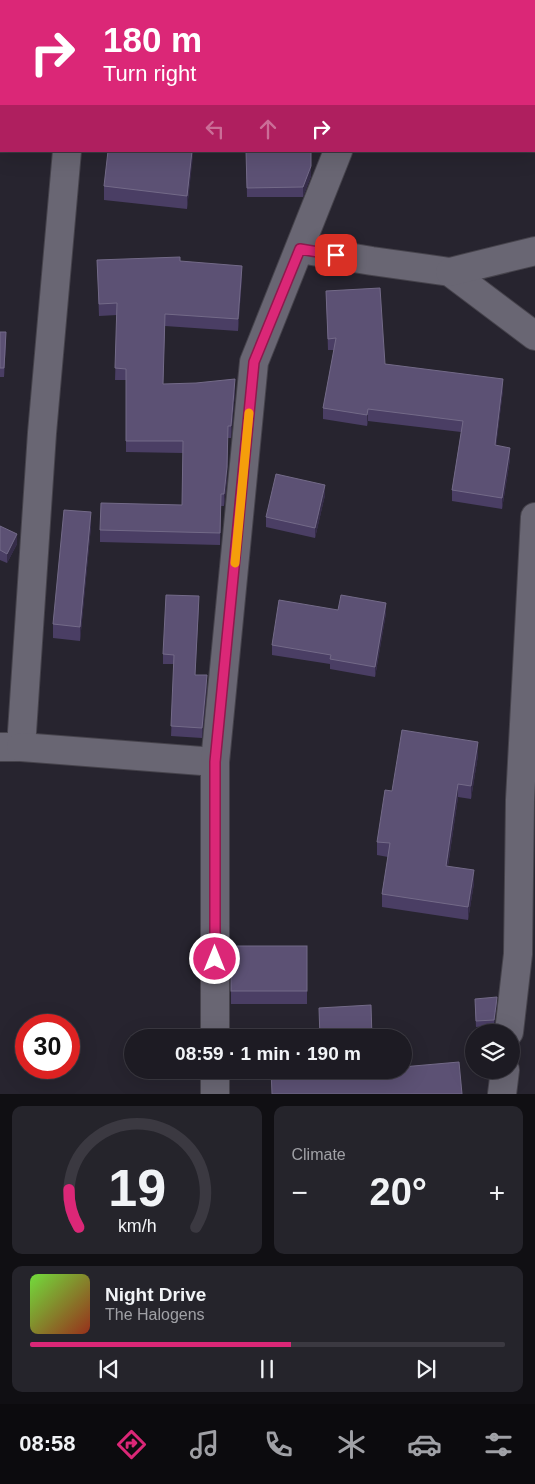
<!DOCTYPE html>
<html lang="en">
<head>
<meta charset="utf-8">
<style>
	:root { --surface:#1d1b23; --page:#25242b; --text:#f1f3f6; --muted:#a0a1a6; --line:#3b3941; --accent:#db2777 }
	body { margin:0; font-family:Arial,sans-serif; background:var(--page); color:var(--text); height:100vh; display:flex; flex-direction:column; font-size:19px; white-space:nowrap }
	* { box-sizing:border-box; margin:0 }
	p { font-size:16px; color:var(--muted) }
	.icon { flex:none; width:28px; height:28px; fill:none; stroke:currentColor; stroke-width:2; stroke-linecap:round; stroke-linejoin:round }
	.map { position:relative; height:1094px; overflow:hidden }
	.panel { display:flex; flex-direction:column; gap:12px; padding:12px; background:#100f13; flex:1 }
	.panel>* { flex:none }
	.top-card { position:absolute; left:0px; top:0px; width:535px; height:152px; box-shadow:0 5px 20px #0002,0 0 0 1px var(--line); background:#db2777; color:#fff; overflow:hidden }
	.fabs { position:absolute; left:465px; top:1024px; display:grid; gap:10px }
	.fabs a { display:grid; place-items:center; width:55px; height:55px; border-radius:50%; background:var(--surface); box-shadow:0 5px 20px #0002,0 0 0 1px var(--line); font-size:25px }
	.speed { position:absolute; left:15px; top:1014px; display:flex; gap:10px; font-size:25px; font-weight:700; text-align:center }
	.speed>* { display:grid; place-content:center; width:65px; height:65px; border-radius:50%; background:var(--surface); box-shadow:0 5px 20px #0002,0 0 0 1px var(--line); line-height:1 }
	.speed .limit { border:8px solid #d22; background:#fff; color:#111 }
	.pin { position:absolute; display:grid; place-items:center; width:42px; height:42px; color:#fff; margin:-21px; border-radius:10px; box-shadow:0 2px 8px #0006 }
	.me { position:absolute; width:55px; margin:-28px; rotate:0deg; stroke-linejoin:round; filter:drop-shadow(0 0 4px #0008) }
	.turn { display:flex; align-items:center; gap:18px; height:105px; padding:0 20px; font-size:22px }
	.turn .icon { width:65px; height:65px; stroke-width:2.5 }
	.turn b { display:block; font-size:35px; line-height:42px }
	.lanes { display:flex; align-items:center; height:48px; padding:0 20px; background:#0003; justify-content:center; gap:25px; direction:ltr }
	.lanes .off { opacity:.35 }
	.big { font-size:38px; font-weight:700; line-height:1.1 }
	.panel .tile { flex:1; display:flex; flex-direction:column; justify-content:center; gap:8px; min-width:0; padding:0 18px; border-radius:10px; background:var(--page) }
	.panel .dial { align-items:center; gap:0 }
	.dial svg { height:130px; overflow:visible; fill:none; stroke:var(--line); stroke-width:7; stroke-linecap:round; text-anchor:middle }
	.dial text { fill:var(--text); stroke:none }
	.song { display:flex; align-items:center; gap:15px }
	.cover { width:60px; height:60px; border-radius:8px; background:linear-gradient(135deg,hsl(100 70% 55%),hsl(10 70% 35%)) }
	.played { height:5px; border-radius:2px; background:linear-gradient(90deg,var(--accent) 55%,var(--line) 55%) }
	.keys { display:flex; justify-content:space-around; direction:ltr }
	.heat { display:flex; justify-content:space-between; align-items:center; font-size:28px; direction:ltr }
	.panel .tiles { flex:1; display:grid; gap:12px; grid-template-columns:1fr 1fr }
	.tile:last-child { grid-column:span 2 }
	.trip { position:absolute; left:124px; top:1029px; width:288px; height:50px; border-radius:25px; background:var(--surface); box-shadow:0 5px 20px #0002,0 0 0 1px var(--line); font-weight:700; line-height:50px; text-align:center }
	.tab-bar { display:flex; height:80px; justify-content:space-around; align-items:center; background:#0c0b0e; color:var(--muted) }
	.tab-bar .icon { width:35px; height:35px }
	.tab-bar .current { color:var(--accent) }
	.tab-bar b { font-size:22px; color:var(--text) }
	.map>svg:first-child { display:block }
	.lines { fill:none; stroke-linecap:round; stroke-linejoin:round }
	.minor-casing { stroke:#46434c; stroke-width:30 }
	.minor { stroke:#696673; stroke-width:28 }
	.wall { fill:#4a3e64 }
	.shaded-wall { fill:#352c48 }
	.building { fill:#5c5174; stroke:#736a88 }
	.route-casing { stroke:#8e194d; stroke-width:12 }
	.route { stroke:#db2777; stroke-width:9 }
	.slow { stroke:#f59e0b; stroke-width:9 }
</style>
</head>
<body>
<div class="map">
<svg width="535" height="1094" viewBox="0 0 535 1094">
	<rect width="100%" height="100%" fill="#27242f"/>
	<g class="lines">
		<defs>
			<g id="minor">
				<path d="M80 1V0"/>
				<path d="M360 1V0"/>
				<path d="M300 249 372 261 450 272 535 336"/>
				<path d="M450 272 535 251"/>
				<path d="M0 747H21L42 433 67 151"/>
				<path d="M21 747 215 762"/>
				<path d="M509 1032 518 954 520 800 535 517"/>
				<path d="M215 1038V762L254 362 338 151"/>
				<path d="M215 1094V1070"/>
				<path d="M502 1094 505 1070"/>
			</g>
		</defs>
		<use href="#minor" class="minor-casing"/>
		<use href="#minor" class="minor"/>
	</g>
	<g class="wall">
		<rect x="162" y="0" width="154" height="1"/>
		<path d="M193 151 187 209 104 200V186Z"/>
		<path d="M246 151 311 176 303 197H247Z"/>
		<path d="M97 260 180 261 242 277 238 331 165 326 163 384 235 391 231 438H228L227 479 224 506H221L220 545 100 542V530L182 505 183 453 126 452V380H115L117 315 99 316Z"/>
		<path d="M326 291 385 364 503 390 496 445 510 459 502 509 452 501V490L461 432 368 421 367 426 323 419V408L334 350H328Z"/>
		<path d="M0 332 6 342 4 377H0Z"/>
		<path d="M325 495 315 538 266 527V517Z"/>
		<path d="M0 526 17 544 7 563 0 560Z"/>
		<path d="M91 526 80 641 53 638V624Z"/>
		<path d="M199 605 195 675 207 685 202 738 171 736 174 664H163V654Z"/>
		<path d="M338 610 386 613 375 677 330 669V664L272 655V645Z"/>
		<path d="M478 755 471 799 458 797 448 866 474 883 468 920 382 907V894L388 857 377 855V842L392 791Z"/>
		<rect x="231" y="946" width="76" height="58"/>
		<path d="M497 1002 494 1025 476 1027 475 1004Z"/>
	</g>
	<g class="shaded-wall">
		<path d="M192 151H193V157L187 209V196Z"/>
		<path d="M311 166V176L303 197V187Z"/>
		<path d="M242 266V277L238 331V319Z"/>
		<path d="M6 332V342L4 377V368Z"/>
		<path d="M235 379V391L231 438V426Z"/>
		<path d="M503 379V390L495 456V445Z"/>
		<path d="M368 409V421L367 426V415Z"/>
		<path d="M228 426 227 479 224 506V494Z"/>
		<path d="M510 448V459L502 509V498Z"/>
		<path d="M325 485V495L315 538V528Z"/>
		<path d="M91 512V526L80 641V627Z"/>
		<path d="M17 534V544L7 563V554Z"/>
		<path d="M199 596V605L195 684V675Z"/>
		<path d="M386 603V613L375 677V667Z"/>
		<path d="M207 675V685L202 738V728Z"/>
		<path d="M478 742V755L471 799V786Z"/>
		<path d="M458 784V797L446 879V866Z"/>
		<path d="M474 870V883L468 920V907Z"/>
	</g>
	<g class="building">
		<rect x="162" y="0" width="40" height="1"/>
		<path d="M274 0H315V1H287Z"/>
		<path d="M108 151H192L187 196 104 186Z"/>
		<path d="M246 151H311V166L303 187 247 188Z"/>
		<path d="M180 257V261L242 266 238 319 165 314 163 384 196 383 235 379 231 426H228L227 467 224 494H221L220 533 100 530 101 503 182 505 183 441H126V369L115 368 117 303 99 304 97 260Z"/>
		<path d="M380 288 385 364 503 379 495 445 510 448 502 498 452 490 463 421 368 409 367 415 323 408 336 338 328 339 326 291Z"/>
		<path d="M0 332H6L4 368H0Z"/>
		<path d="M276 474 325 485 315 528 266 517Z"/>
		<path d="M64 510 91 512 80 627 53 624Z"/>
		<path d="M0 526 17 534 7 554 0 550Z"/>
		<path d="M166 595 199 596 195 675H207L202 728 171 726 174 655 163 654Z"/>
		<path d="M341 595 386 603 375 667 330 659 331 655 272 645 279 600 338 610Z"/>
		<path d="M402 730 478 742 471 786 458 784 446 866 474 870 468 907 382 894 390 843 377 842 385 790 392 791Z"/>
		<rect x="231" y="946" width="76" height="45"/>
		<path d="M497 997 494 1020 476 1021 475 999Z"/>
		<path d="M371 1005 372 1038H320L319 1008Z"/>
		<path d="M459 1062 462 1094H272L271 1070H402V1067Z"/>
	</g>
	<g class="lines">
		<defs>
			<path id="route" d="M215 959V762L254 362 300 249 336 255"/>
		</defs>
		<use href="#route" class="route-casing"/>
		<use href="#route" class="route"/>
		<path class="slow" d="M235 563 249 413"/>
	</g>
</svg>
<div class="fabs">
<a><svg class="icon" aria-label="layers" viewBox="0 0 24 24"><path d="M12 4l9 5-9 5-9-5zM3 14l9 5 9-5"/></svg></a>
</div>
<div class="speed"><div class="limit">30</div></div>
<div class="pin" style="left:336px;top:255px;background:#d93025"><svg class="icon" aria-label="arrive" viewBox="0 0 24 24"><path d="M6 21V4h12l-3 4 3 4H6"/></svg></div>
<svg class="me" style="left:215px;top:959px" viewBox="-20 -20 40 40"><circle r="17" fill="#db2777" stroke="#fff" stroke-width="3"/><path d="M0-11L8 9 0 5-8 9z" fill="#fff"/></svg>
<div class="trip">08:59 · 1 min · 190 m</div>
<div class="top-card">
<div class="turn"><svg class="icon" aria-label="right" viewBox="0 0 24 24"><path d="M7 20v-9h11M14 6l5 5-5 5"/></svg><div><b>180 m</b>Turn right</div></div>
<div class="lanes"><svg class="icon off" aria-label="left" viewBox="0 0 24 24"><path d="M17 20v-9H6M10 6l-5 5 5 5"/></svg><svg class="icon off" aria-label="ahead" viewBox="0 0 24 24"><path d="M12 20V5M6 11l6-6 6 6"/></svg><svg class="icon" aria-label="right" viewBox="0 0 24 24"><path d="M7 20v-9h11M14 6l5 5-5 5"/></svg></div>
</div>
</div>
<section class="panel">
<div class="tiles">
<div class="tile dial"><svg viewBox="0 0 100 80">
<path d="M14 69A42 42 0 1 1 86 69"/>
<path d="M14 69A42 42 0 0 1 8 46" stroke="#db2777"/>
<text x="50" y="56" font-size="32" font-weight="700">19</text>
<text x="50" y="72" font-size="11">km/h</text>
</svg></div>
<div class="tile"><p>Climate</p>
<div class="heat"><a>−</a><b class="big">20°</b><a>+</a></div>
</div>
<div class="tile">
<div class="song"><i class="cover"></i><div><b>Night Drive</b><p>The Halogens</p></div></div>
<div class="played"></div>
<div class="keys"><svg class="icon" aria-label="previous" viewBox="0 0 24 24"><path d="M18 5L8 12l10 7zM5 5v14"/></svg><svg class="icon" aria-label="pause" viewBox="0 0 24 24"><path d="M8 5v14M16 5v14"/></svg><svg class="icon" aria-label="next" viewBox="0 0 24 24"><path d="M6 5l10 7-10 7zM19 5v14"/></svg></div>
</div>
</div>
</section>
<nav class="tab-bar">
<b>08:58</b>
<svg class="icon current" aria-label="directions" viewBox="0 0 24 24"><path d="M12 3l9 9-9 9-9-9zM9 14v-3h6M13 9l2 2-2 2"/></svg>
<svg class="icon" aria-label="music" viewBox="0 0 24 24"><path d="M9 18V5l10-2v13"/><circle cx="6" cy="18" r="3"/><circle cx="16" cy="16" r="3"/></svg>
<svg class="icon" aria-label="phone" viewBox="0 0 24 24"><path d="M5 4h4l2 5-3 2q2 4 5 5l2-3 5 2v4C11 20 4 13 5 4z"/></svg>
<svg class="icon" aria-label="climate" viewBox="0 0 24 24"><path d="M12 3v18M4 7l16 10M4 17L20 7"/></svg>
<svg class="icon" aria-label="car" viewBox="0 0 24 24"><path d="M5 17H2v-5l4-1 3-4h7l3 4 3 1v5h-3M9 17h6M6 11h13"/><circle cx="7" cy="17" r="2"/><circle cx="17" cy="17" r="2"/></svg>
<svg class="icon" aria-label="filters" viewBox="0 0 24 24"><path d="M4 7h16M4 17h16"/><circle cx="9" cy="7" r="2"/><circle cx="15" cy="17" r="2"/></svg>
</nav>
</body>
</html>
